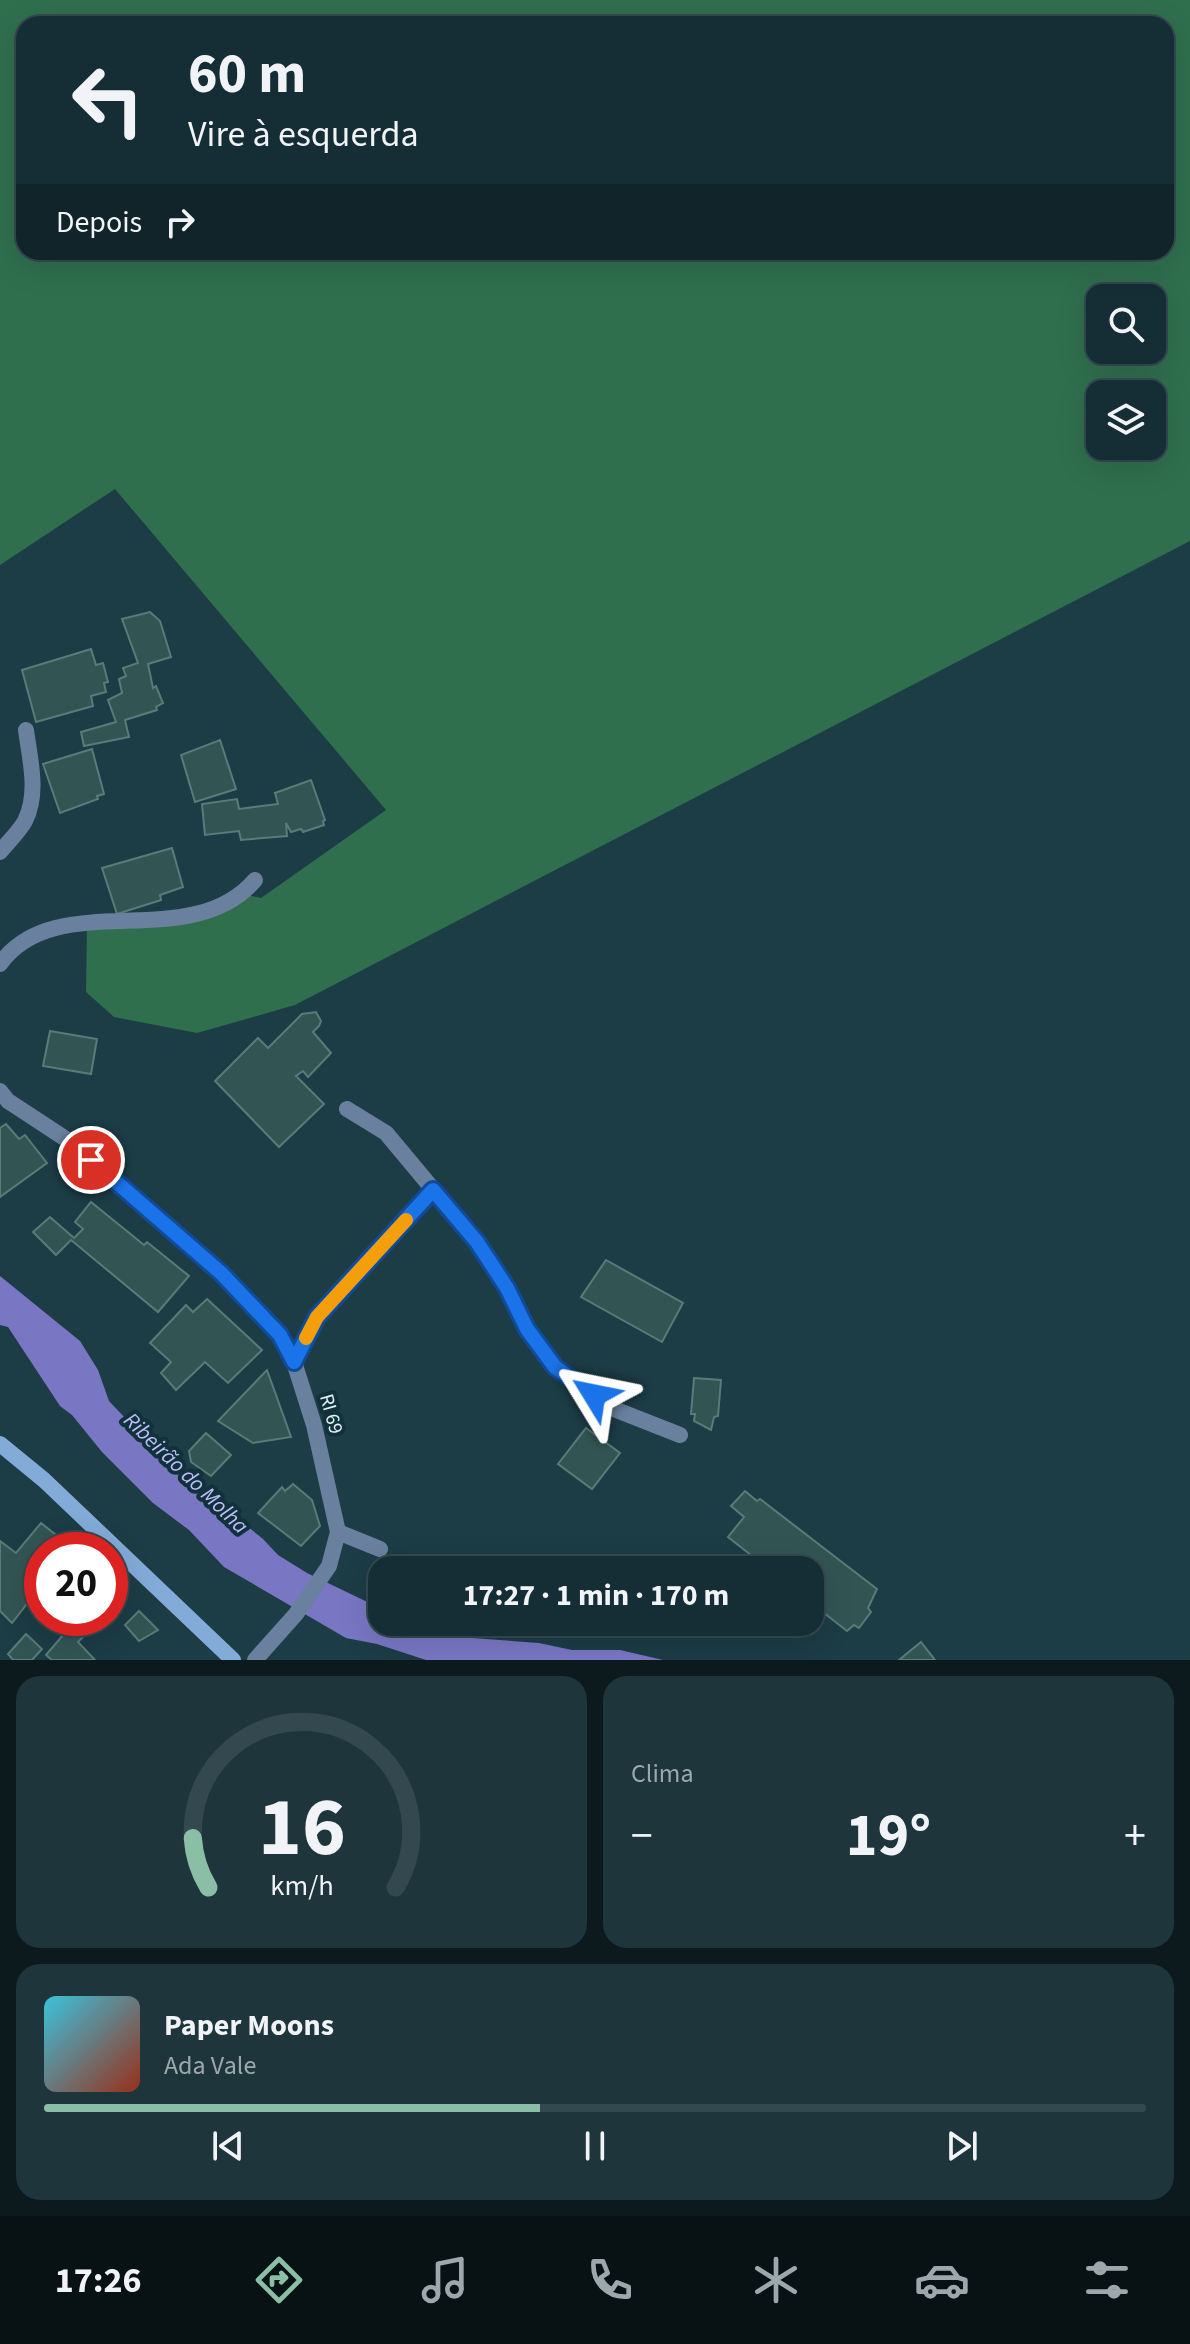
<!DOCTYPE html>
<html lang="pt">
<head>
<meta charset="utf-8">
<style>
	:root { --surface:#152d34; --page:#1e353c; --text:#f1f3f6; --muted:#9da8ac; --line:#34494f; --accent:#8abfa5 }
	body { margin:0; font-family:"Source Sans 3",sans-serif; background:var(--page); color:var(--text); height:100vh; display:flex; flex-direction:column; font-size:30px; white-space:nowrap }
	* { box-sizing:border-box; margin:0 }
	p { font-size:26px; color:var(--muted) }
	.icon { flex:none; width:44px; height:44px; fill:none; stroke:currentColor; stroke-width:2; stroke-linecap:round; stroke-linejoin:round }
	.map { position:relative; height:1660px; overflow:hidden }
	.side { display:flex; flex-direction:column; gap:16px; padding:16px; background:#0c191d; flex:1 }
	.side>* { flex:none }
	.top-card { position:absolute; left:16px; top:16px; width:1158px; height:244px; border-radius:24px; box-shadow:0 8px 32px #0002,0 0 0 2px var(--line); background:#152d34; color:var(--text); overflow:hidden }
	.tools { position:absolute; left:1086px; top:284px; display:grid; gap:16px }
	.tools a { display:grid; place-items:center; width:80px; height:80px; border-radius:16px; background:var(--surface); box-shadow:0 8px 32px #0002,0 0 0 2px var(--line); font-size:40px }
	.speed { position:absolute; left:24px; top:1532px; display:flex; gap:16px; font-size:40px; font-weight:700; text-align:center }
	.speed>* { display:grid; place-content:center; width:104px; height:104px; border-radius:50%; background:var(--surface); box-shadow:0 8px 32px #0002,0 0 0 2px var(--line); line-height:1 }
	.speed .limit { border:12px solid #d22; background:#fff; color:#111 }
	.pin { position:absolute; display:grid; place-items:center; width:68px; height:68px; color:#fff; margin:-34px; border:4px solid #fff; border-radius:50%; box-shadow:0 2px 8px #0007 }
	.me { position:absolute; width:88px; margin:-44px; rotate:305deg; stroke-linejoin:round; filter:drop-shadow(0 0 6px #0008) }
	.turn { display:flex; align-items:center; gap:28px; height:168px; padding:0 40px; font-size:36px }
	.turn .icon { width:104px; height:104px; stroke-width:2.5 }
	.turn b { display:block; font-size:56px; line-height:68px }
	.then { display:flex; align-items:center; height:76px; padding:0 40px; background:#0003; gap:16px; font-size:30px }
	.big { font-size:60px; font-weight:700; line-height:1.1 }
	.side .card { flex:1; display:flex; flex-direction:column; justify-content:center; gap:12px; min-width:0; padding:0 28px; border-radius:24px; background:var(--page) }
	.side .dial { align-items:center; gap:0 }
	.dial svg { height:208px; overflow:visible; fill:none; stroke:var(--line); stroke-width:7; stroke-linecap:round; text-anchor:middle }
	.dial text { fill:var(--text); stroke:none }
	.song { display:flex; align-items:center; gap:24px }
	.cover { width:96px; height:96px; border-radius:12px; background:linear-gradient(135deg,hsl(190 70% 55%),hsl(10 70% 35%)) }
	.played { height:8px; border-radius:4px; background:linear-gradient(90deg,var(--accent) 45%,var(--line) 45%) }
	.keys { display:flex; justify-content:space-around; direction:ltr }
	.heat { display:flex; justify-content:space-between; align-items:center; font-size:44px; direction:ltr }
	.side .tiles { flex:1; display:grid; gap:16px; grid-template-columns:1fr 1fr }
	.card:last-child { grid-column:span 2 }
	.trip { position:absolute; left:368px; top:1556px; width:456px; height:80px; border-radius:24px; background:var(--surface); box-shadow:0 8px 32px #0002,0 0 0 2px var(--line); font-weight:700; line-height:80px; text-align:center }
	.tabs { display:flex; height:128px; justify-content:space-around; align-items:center; background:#081215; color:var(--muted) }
	.tabs .icon { width:56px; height:56px }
	.tabs .current { color:var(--accent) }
	.tabs b { font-size:36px; color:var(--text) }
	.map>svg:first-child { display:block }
	.green { fill:#2f6f4e; fill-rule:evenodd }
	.water { fill:#7977c4 }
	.building { fill:#325553; stroke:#577c79; stroke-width:2 }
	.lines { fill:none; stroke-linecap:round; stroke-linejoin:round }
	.lane { stroke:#69819e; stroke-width:16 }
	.street { stroke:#69819e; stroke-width:16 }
	.secondary { stroke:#83abd8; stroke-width:16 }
	.route-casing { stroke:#114b97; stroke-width:20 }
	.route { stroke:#1a73e8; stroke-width:14 }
	.slow { stroke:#f59e0b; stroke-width:14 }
	.labels { text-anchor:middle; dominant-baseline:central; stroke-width:8; stroke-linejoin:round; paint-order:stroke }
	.street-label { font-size:20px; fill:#e0f2f8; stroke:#11313b }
	.water-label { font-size:22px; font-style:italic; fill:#bebefd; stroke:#11313b }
</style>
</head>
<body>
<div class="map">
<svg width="1190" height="1660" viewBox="0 0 1190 1660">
	<rect width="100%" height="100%" fill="#1c3c46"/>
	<path class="green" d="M0 0H1190V541L295 1005 197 1033 114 1017 86 992 87 923 147 922 243 894 261 898 386 810 115 489 0 565ZM24 24H1166V252H24ZM1100 298H1152V350H1100ZM1100 394H1152V446H1100Z"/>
	<path class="water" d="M0 1276 80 1341 98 1370 109 1401 163 1458 263 1539 278 1555 307 1573 382 1609V1622H410L434 1633 459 1637 539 1643 572 1650H620L663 1660H426L377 1644 346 1638 224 1567 189 1530 153 1503 102 1452 72 1415 60 1406 8 1327 0 1325Z"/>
	<g class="building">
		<path d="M150 612 160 621 171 657 148 664 153 688 156 686 163 703 156 707 157 710 125 720 129 737 84 746 81 732 116 722 108 700 122 693 119 679 126 676 123 668 138 663 122 619Z"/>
		<path d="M91 649 96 665 103 663 108 682 104 683 106 692 91 696 93 706 36 722 22 670Z"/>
		<path d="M220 740 236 789 195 802 181 755Z"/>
		<path d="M92 749 104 794 97 796 98 799 60 813 43 764Z"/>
		<path d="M311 780 325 820 323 821 324 825 303 832 301 829 291 832 286 823 287 836 241 840 239 831 205 835 202 804 237 799 239 809 278 804 275 793Z"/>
		<path d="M172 848 183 887 160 895 161 900 117 914 102 868Z"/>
		<path d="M316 1012 321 1021 319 1026 313 1032 331 1053 308 1077 303 1071 296 1076 324 1104 279 1147 215 1081 258 1038 268 1048 302 1014Z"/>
		<path d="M50 1031 97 1039 91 1074 43 1066Z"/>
		<path d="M6 1124 19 1139 25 1135 47 1163 0 1197V1128Z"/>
		<path d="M91 1202 144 1245 147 1242 189 1276 158 1312 71 1240 56 1255 33 1232 50 1217 74 1238 83 1229 75 1222Z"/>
		<path d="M606 1260 683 1303 662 1342 581 1297Z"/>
		<path d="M207 1299 262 1350 228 1383 205 1362 176 1390 161 1373 171 1362 150 1343 186 1305 193 1312Z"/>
		<path d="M267 1370 291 1437 253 1443 218 1421Z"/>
		<path d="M694 1378 721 1380 718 1416 714 1417 711 1430 694 1421 695 1414H691Z"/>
		<path d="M586 1428 620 1453 592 1489 558 1464Z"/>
		<path d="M206 1433 231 1455 211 1476 191 1462 189 1451Z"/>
		<path d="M293 1484 312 1500 320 1526 301 1546 258 1513 282 1487 285 1491Z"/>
		<path d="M745 1491 757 1501 760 1499 877 1589 868 1608 871 1612 859 1628 854 1625 847 1631 810 1602V1570H770L728 1537 744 1517 731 1506Z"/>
		<path d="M41 1523 74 1549 42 1550V1588L40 1587 12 1623 0 1611V1541L16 1553Z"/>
		<path d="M139 1611 158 1630 139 1641 125 1625Z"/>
		<path d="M48 1618H101L78 1642 95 1660H52L46 1655 64 1634Z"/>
		<path d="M26 1634 42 1649 32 1660H13L8 1654Z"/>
		<path d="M921 1642 935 1660H899Z"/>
	</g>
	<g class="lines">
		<g class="lane">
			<path d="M0 852C8 842 19 832 25 821 39 793 30 760 26 730"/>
			<path d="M0 964C57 885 190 956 255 880"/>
			<path d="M347 1109 386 1133 477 1242 507 1288 527 1329 555 1367 614 1409 680 1435"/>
			<path d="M294 1362 317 1317 433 1190"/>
			<path d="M338 1532 380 1549"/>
		</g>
		<path class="street" d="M0 1091 8 1101 69 1141 221 1273 280 1335 294 1362 314 1425 338 1532 329 1566 296 1614 255 1660"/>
		<path class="secondary" d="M0 1444 44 1480 233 1660"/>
	</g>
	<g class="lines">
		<defs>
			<path id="route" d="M91 1160 221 1273 280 1335 294 1362 317 1317 433 1190 477 1242 507 1288 527 1329 555 1367 594 1395"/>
		</defs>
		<use href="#route" class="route-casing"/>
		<use href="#route" class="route"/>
		<path class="slow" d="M306 1338 317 1317 406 1220"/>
	</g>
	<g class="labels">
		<g class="street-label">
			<text transform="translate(331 1414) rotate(74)">RI 69</text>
		</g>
		<g class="water-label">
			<text transform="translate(186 1473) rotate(44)">Ribeirão do Molha</text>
		</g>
	</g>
</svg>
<div class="tools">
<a><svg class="icon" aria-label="search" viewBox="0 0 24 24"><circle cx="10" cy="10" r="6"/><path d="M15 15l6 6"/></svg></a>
<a><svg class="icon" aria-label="layers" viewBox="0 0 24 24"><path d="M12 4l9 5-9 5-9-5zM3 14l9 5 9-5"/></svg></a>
</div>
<div class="speed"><div class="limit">20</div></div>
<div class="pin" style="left:91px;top:1160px;background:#d93025"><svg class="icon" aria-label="arrive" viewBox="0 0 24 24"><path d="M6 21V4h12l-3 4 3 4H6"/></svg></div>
<svg class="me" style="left:594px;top:1395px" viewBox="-20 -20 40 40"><path d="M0-17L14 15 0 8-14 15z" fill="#1a73e8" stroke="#fff" stroke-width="4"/></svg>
<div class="trip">17:27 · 1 min · 170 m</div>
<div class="top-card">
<div class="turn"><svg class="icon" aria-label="left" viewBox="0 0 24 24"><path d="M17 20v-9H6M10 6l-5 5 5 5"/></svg><div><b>60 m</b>Vire à esquerda</div></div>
<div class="then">Depois<svg class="icon" aria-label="right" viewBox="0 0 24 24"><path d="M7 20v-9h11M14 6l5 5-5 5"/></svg></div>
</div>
</div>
<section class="side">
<div class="tiles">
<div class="card dial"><svg viewBox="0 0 100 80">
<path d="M14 69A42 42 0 1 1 86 69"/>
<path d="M14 69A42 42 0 0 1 8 50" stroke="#8abfa5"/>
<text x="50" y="56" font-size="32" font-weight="700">16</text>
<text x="50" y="72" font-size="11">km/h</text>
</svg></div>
<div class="card"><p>Clima</p>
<div class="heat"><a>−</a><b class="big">19°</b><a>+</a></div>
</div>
<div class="card">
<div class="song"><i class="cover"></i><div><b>Paper Moons</b><p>Ada Vale</p></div></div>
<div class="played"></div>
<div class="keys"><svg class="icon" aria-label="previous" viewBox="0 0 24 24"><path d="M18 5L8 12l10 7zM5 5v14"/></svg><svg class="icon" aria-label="pause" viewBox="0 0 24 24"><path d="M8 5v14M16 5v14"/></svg><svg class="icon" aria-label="next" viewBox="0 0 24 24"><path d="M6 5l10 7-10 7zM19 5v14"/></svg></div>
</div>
</div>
</section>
<nav class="tabs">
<b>17:26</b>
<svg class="icon current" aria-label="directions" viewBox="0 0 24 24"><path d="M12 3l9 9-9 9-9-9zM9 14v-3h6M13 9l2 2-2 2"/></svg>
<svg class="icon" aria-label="music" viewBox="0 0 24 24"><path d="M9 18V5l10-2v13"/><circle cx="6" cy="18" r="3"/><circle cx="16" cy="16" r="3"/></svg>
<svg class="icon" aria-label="phone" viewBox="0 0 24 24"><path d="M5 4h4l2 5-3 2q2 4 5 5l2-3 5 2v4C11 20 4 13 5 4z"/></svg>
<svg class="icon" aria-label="climate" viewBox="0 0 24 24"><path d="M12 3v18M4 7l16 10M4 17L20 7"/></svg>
<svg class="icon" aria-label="car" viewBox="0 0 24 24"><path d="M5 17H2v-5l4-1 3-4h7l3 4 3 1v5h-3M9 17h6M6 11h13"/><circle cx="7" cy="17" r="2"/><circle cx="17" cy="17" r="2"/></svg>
<svg class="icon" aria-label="filters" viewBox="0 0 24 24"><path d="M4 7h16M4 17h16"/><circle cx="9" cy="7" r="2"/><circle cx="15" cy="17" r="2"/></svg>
</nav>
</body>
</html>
